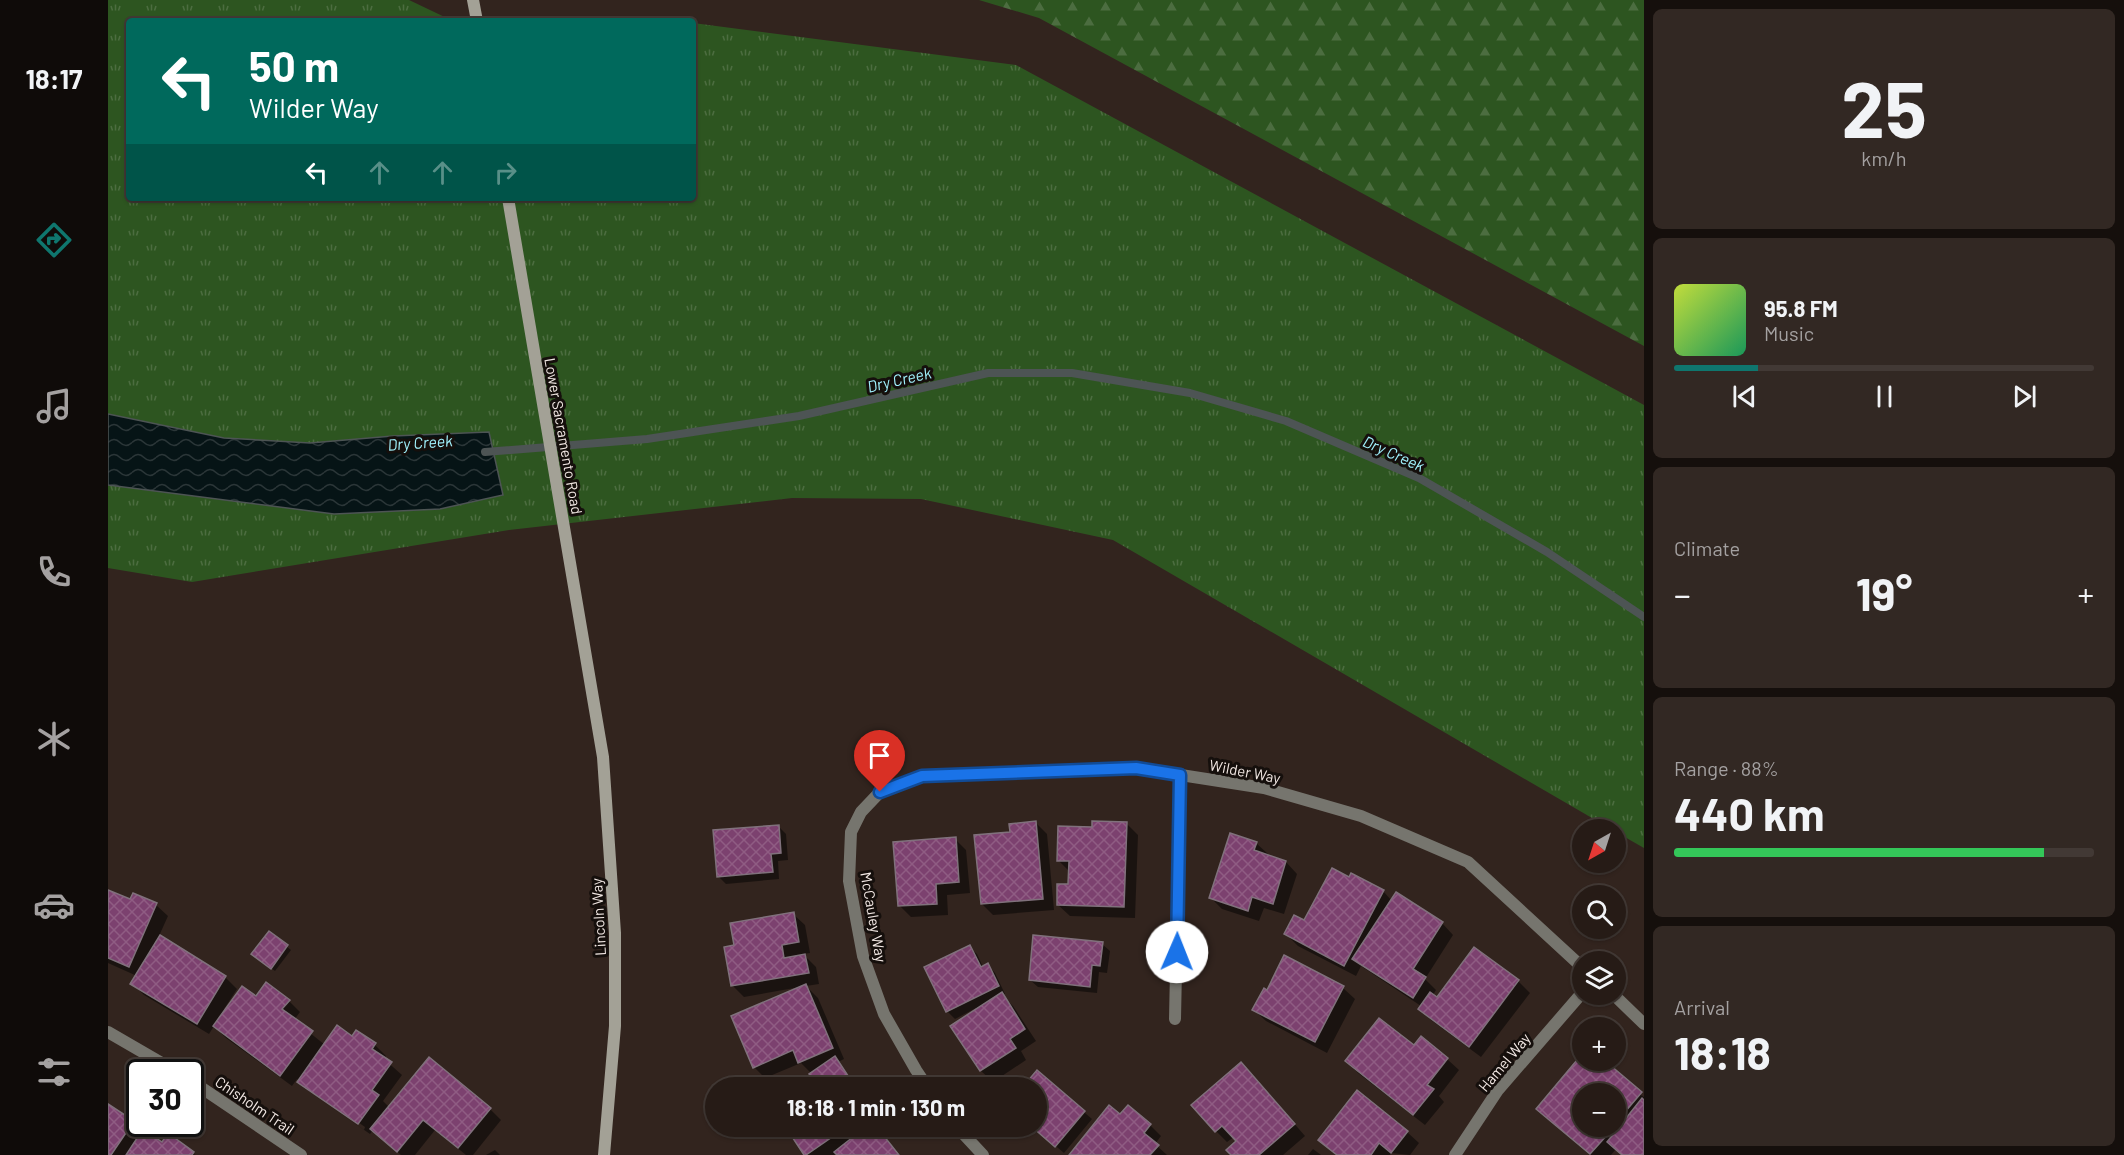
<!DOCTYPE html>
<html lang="en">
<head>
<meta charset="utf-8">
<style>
	:root { --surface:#261b16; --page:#322823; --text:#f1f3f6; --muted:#a4a1a1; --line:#423935; --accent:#0f766e }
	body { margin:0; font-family:Barlow,sans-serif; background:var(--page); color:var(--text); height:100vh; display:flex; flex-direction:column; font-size:22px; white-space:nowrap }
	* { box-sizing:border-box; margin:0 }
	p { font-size:20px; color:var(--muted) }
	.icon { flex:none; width:33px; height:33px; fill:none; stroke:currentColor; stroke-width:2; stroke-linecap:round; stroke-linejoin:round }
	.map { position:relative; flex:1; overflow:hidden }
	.details { display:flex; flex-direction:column; gap:9px; padding:9px; background:#150f0c; width:480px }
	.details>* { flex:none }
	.guide { position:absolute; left:18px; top:18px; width:570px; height:183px; border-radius:6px; box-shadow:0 2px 4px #0004,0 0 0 2px var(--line); background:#00695c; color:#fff; overflow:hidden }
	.needle { width:39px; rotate:219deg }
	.buttons { position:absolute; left:1464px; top:819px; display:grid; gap:12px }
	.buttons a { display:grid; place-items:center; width:54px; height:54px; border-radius:50%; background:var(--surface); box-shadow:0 2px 4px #0004,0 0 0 2px var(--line); font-size:30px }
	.speed { position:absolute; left:18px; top:1059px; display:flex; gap:12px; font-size:30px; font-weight:700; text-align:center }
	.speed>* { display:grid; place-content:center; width:78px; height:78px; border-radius:50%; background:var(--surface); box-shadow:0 2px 4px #0004,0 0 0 2px var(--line); line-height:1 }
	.speed .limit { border:3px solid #111; border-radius:9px; background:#fff; color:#111 }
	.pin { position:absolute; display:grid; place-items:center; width:51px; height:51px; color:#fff; margin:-62px -26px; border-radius:50% 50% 50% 0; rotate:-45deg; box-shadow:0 0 6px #0007 }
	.pin .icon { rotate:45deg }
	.me { position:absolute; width:66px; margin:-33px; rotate:1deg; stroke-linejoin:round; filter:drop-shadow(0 0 4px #0008) }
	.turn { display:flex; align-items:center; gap:21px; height:126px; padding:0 24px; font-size:27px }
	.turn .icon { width:78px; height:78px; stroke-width:2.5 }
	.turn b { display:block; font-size:42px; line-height:51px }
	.lanes { display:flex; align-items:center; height:57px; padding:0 24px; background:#0003; justify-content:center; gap:30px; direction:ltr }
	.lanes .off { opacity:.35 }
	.big { font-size:45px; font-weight:700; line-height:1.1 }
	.details .card { flex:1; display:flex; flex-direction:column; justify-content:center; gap:9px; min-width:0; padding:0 21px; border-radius:9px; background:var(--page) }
	.details .dial { align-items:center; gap:0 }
	.dial b { font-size:78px; line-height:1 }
	.song { display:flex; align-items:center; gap:18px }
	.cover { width:72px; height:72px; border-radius:9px; background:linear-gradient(135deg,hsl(70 70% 55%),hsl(150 70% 35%)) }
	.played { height:6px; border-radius:3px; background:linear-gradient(90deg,var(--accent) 20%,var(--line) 20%) }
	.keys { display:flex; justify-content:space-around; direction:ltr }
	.heat { display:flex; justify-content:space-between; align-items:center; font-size:33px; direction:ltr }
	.charge { height:9px; border-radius:4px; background:linear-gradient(90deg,#34c759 88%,var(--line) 0) }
	.trip { position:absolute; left:597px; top:1077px; width:342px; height:60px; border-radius:30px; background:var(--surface); box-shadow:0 2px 4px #0004,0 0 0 2px var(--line); font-weight:700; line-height:60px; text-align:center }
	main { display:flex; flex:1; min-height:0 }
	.tab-bar { display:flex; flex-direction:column; width:108px; justify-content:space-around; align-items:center; background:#0f0b09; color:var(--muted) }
	.tab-bar .icon { width:42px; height:42px }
	.tab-bar .current { color:var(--accent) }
	.tab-bar b { font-size:27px; color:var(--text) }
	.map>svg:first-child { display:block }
	.grass { fill:url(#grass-tufts) }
	.forest { fill:url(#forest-firs) }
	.water { fill:url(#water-waves); stroke:#4d5454; stroke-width:1.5 }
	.shadow { fill:#0007; fill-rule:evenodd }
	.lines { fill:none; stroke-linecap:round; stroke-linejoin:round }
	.stream { stroke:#4d5454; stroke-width:8 }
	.building { fill:url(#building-cross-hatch); stroke:#80717c; stroke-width:1.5 }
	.street { stroke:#76756e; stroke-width:12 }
	.secondary { stroke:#a3a196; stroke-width:12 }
	.route-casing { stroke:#114b97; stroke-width:15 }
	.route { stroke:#1a73e8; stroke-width:10 }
	.labels { text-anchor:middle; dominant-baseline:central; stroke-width:6; stroke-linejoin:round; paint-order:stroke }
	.street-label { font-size:15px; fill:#f2e8e4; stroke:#150f0c }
	.water-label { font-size:16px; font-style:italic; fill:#a1f2fd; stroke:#150f0c }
</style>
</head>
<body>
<main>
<nav class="tab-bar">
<b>18:17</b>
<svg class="icon current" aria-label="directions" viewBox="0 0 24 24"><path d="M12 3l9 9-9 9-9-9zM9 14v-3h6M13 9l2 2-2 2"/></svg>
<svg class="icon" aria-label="music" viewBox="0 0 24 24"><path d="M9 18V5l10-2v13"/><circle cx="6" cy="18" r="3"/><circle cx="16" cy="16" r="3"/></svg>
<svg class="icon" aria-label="phone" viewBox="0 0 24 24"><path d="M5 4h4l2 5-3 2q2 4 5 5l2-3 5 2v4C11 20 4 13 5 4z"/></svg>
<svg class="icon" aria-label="climate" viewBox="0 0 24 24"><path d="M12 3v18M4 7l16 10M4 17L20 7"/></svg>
<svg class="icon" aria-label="car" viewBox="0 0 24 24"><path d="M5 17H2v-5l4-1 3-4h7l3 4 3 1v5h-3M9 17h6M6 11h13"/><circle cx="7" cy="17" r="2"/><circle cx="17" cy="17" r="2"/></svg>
<svg class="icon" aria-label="filters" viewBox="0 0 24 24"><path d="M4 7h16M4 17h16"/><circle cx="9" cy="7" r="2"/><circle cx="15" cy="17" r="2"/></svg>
</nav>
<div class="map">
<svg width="1536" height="1155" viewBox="0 0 1536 1155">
	<defs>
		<pattern id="grass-tufts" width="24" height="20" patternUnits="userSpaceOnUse" patternTransform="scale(1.5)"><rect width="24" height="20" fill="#2d5520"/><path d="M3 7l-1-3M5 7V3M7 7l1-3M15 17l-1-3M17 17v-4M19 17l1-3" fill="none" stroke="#4c6d40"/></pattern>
		<pattern id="forest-firs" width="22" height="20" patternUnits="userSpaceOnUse" patternTransform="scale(1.5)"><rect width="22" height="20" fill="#2d5520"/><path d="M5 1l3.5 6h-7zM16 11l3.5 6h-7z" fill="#4c6d40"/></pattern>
		<pattern id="water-waves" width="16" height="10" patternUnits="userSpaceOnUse" patternTransform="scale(1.5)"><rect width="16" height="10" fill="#061416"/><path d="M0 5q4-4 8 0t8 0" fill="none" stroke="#2b3638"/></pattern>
		<pattern id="building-cross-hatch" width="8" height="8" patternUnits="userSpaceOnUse" patternTransform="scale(1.5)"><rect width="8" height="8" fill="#7c416f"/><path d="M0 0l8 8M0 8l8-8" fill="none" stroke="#8f5c83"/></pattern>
	</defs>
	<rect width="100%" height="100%" fill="#32241e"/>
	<path class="grass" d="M0 0H301L345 21H21V198H585V23L908 65 1536 405V848L1508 832V830L1503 829 1005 540 813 499 684 498 401 530 84 582 0 568Z"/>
	<path class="forest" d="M871 0H1536V346L931 18Z"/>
	<path class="water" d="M0 414 116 438 202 443 285 436 381 432 395 495 332 509 226 514 0 485Z"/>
	<g class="shadow">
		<path d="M928 823 939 834 946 910 885 915 874 904 903 833Z"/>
		<path d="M1018 823 1030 835 1027 918 962 916 950 905 962 885V872L950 860 986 829Z"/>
		<path d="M670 826 678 834 680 860 670 861 671 879 618 884 611 877Z"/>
		<path d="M847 839 858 850 862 893 839 895 840 915 803 917 792 906Z"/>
		<path d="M1148 843 1160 854 1159 856 1178 862 1189 874 1176 914 1156 908 1151 921 1114 909 1103 898Z"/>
		<path d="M0 891 23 901 26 895 48 905 60 916 51 936 117 977 129 989 116 1009 118 1010 149 998 181 1001 192 1012 186 1020 217 1045 244 1038 267 1045 278 1056 276 1059 294 1075 275 1101 282 1108 382 1109 393 1120 365 1155H358L327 1130 307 1155H293L265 1130 262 1134 203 1093 256 1130 257 1127 202 1089V1092L189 1079 184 1086 118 1038 106 1026 101 1034 36 995 24 983 29 976 0 963Z"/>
		<path d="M1275 891 1284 901 1334 923 1345 935 1317 979 1328 990 1325 995 1329 999 1367 949 1410 981 1422 993 1373 1057 1323 1020 1312 1009 1313 1006 1253 966 1248 976 1190 946 1178 934 1197 922Z"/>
		<path d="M685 914 697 925 702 953 695 954 708 967 711 984 698 986 710 998 736 1059 730 1062 750 1088H699L708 1081 704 1074 693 1063 657 1078 646 1067 692 987 636 997 625 986 627 946Z"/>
		<path d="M161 933 183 950 167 971 148 957Z"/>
		<path d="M994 944 1002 951 999 973 991 972 989 993 930 987 922 980Z"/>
		<path d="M861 947 869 954 875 967 880 965 887 973 897 994 894 995 905 1006 928 1041 913 1051 918 1060 885 1082 873 1071 844 1026 869 1010 868 1008 847 1019 839 1011Z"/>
		<path d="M1177 957 1235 988 1247 999 1219 1053 1158 1021 1146 1010 1159 992Z"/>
		<path d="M1306 1047 1339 1059 1351 1070 1331 1096 1336 1102 1317 1125 1250 1073 1239 1061Z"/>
		<path d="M1474 1057V1060L1536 1097V1155H1515L1508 1149 1503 1155H1483L1430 1109ZM1474 1094H1508V1126H1474Z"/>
		<path d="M929 1072 984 1119 956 1153 924 1126H928Z"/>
		<path d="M1144 1075 1197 1136 1175 1155H1125L1130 1142 1126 1137 1119 1142 1108 1131Z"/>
		<path d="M1250 1093 1299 1132 1311 1143 1302 1155 1283 1153 1282 1155H1228L1212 1140Z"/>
		<path d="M0 1105 25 1122 35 1132 55 1144 88 1155H0Z"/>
		<path d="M1012 1116 1042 1125 1053 1136 1047 1144 1059 1155H963Z"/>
		<path d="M679 1126H768L792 1155H731L729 1153 726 1155H698Z"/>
		<path d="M1205 1149 1213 1155H1200Z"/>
		<path d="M387 1150 392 1155H378Z"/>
	</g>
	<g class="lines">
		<path class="stream" d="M377 452 539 439 691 416 880 373H964L1082 393 1178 421 1311 478 1439 552 1536 617"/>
	</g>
	<g class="building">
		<path d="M928 821 935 899 873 904 866 835 902 832 901 824Z"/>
		<path d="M984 821 1019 822 1016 907 949 905V884H960L961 861H949L950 826 984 827Z"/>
		<path d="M671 825 673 853 663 854 665 872 609 877 605 830Z"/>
		<path d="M1122 833 1149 842 1146 850 1178 861 1165 904 1144 897 1140 911 1101 898Z"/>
		<path d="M848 837 851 882 828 884 829 904 790 906 785 842Z"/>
		<path d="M1224 868 1241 877 1243 873 1276 890 1236 966 1176 934 1186 915 1196 920Z"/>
		<path d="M0 890 22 899 25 893 49 903 21 967 0 958Z"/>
		<path d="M1288 892 1335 922 1305 969 1318 977 1305 998 1244 959Z"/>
		<path d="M686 912 691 942 674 945 676 958 697 954 701 973 623 986 616 947 626 945 622 923Z"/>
		<path d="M161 931 180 945 163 969 143 954Z"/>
		<path d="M52 935 118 976 89 1024 22 984Z"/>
		<path d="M925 935 995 942 992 966 984 965 982 987 921 980Z"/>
		<path d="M862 945 873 967 880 963 891 986 838 1012 816 967Z"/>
		<path d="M1366 947 1411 980 1361 1047 1310 1009 1322 992 1329 997Z"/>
		<path d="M1176 955 1236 986 1207 1042 1144 1010 1156 988 1159 990Z"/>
		<path d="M158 982 182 1000 174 1009 205 1031 172 1076 105 1026 134 986 148 996Z"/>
		<path d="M698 984 725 1048 690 1063 685 1050 645 1068 623 1016Z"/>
		<path d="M894 992 917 1029 902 1039 908 1048 872 1071 842 1026Z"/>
		<path d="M1271 1018 1306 1045 1313 1036 1340 1058 1319 1085 1326 1089 1305 1115 1237 1061Z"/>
		<path d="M229 1025 244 1036 248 1030 268 1043 264 1049 284 1062 264 1090 271 1095 250 1124 189 1082Z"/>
		<path d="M1474 1054V1060H1496L1534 1092 1511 1119 1508 1116V1094H1474V1126H1492L1500 1134 1482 1154 1428 1109Z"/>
		<path d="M727 1056 748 1088H696L706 1081 701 1074Z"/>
		<path d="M321 1057 383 1108 350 1148 315 1120 289 1152 262 1129Z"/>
		<path d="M1133 1062 1187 1124 1151 1155H1123L1118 1150 1128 1141 1114 1126 1107 1132 1083 1105Z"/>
		<path d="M929 1070 977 1111 947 1147 923 1126H928V1088H914Z"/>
		<path d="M1249 1090 1300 1131 1283 1153 1271 1143 1263 1155H1229L1210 1140Z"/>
		<path d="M1534 1098 1536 1100V1155H1514L1499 1142Z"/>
		<path d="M0 1104 26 1121 3 1155H0Z"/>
		<path d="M1001 1105 1012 1114 1020 1105 1043 1124 1036 1133 1051 1145 1042 1155H961Z"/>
		<path d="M677 1126H740L698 1155H696Z"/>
		<path d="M759 1126H768L791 1155H729L726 1152Z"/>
		<path d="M35 1129 54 1142 60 1133 86 1152 84 1155H18Z"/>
	</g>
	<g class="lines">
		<g class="street">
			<path d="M1505 994 1536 1024"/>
			<path d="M1067 1019 1072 775"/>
			<path d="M0 1032 69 1072"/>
			<path d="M82 1080 193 1155"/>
			<path d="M820 1088 808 1070 776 1014 755 956 741 881 743 832 753 812 772 792 814 776 1028 768 1156 788 1253 816 1360 862 1474 967"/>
			<path d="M848 1126 875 1155"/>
			<path d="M1347 1155 1390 1090 1474 993"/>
		</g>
		<g class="secondary">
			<path d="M365 0 369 21"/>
			<path d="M400 198 495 757 507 933V1026L496 1155"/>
		</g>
	</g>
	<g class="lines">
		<defs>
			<path id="route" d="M772 792 814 776 1028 768 1072 775 1069 952"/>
		</defs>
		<use href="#route" class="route-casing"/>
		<use href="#route" class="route"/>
	</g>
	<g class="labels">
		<g class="street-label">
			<text transform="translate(456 436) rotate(80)">Lower Sacramento Road</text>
			<text transform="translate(1137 771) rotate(11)">Wilder Way</text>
			<text transform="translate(490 917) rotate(-93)">Lincoln Way</text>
			<text transform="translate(766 917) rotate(80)">McCauley Way</text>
			<text transform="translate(1396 1062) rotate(-50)">Hamel Way</text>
			<text transform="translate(147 1105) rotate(34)">Chisholm Trail</text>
		</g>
		<g class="water-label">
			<text transform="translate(791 379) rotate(-13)">Dry Creek</text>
			<text transform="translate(312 442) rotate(-4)">Dry Creek</text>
			<text transform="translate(1286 453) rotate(24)">Dry Creek</text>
		</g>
	</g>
</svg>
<div class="buttons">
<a><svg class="needle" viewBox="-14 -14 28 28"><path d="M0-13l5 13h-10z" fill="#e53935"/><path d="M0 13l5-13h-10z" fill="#a4a1a1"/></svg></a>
<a><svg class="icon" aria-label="search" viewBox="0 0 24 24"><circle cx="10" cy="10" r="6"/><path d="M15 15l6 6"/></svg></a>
<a><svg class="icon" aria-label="layers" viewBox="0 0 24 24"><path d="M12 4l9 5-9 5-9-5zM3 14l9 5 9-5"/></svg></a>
<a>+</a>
<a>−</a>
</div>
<div class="speed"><div class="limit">30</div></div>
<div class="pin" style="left:772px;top:792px;background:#d93025"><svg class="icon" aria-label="arrive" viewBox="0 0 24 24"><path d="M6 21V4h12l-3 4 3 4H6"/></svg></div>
<svg class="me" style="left:1069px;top:952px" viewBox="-20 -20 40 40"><circle r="19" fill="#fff"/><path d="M0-13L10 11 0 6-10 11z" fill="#1a73e8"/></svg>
<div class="trip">18:18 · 1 min · 130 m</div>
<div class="guide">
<div class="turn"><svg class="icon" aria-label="left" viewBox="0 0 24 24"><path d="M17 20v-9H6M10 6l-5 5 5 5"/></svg><div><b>50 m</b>Wilder Way</div></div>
<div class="lanes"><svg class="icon" aria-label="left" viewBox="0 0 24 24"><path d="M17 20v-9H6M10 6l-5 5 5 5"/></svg><svg class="icon off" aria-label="ahead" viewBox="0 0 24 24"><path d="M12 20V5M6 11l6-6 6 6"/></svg><svg class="icon off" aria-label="ahead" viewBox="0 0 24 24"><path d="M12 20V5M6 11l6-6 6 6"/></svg><svg class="icon off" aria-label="right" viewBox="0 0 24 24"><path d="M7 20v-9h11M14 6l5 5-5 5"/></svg></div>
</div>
</div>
<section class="details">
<div class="card dial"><b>25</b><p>km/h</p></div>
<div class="card">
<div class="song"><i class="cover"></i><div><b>95.8 FM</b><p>Music</p></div></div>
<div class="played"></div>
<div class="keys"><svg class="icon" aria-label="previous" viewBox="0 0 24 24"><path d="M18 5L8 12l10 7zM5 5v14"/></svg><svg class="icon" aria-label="pause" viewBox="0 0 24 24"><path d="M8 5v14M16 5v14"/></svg><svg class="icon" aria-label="next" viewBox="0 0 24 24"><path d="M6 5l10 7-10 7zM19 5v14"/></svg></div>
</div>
<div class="card"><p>Climate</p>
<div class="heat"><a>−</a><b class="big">19°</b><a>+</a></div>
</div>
<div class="card"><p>Range · 88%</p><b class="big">440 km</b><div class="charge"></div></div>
<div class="card"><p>Arrival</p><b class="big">18:18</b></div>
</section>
</main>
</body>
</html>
